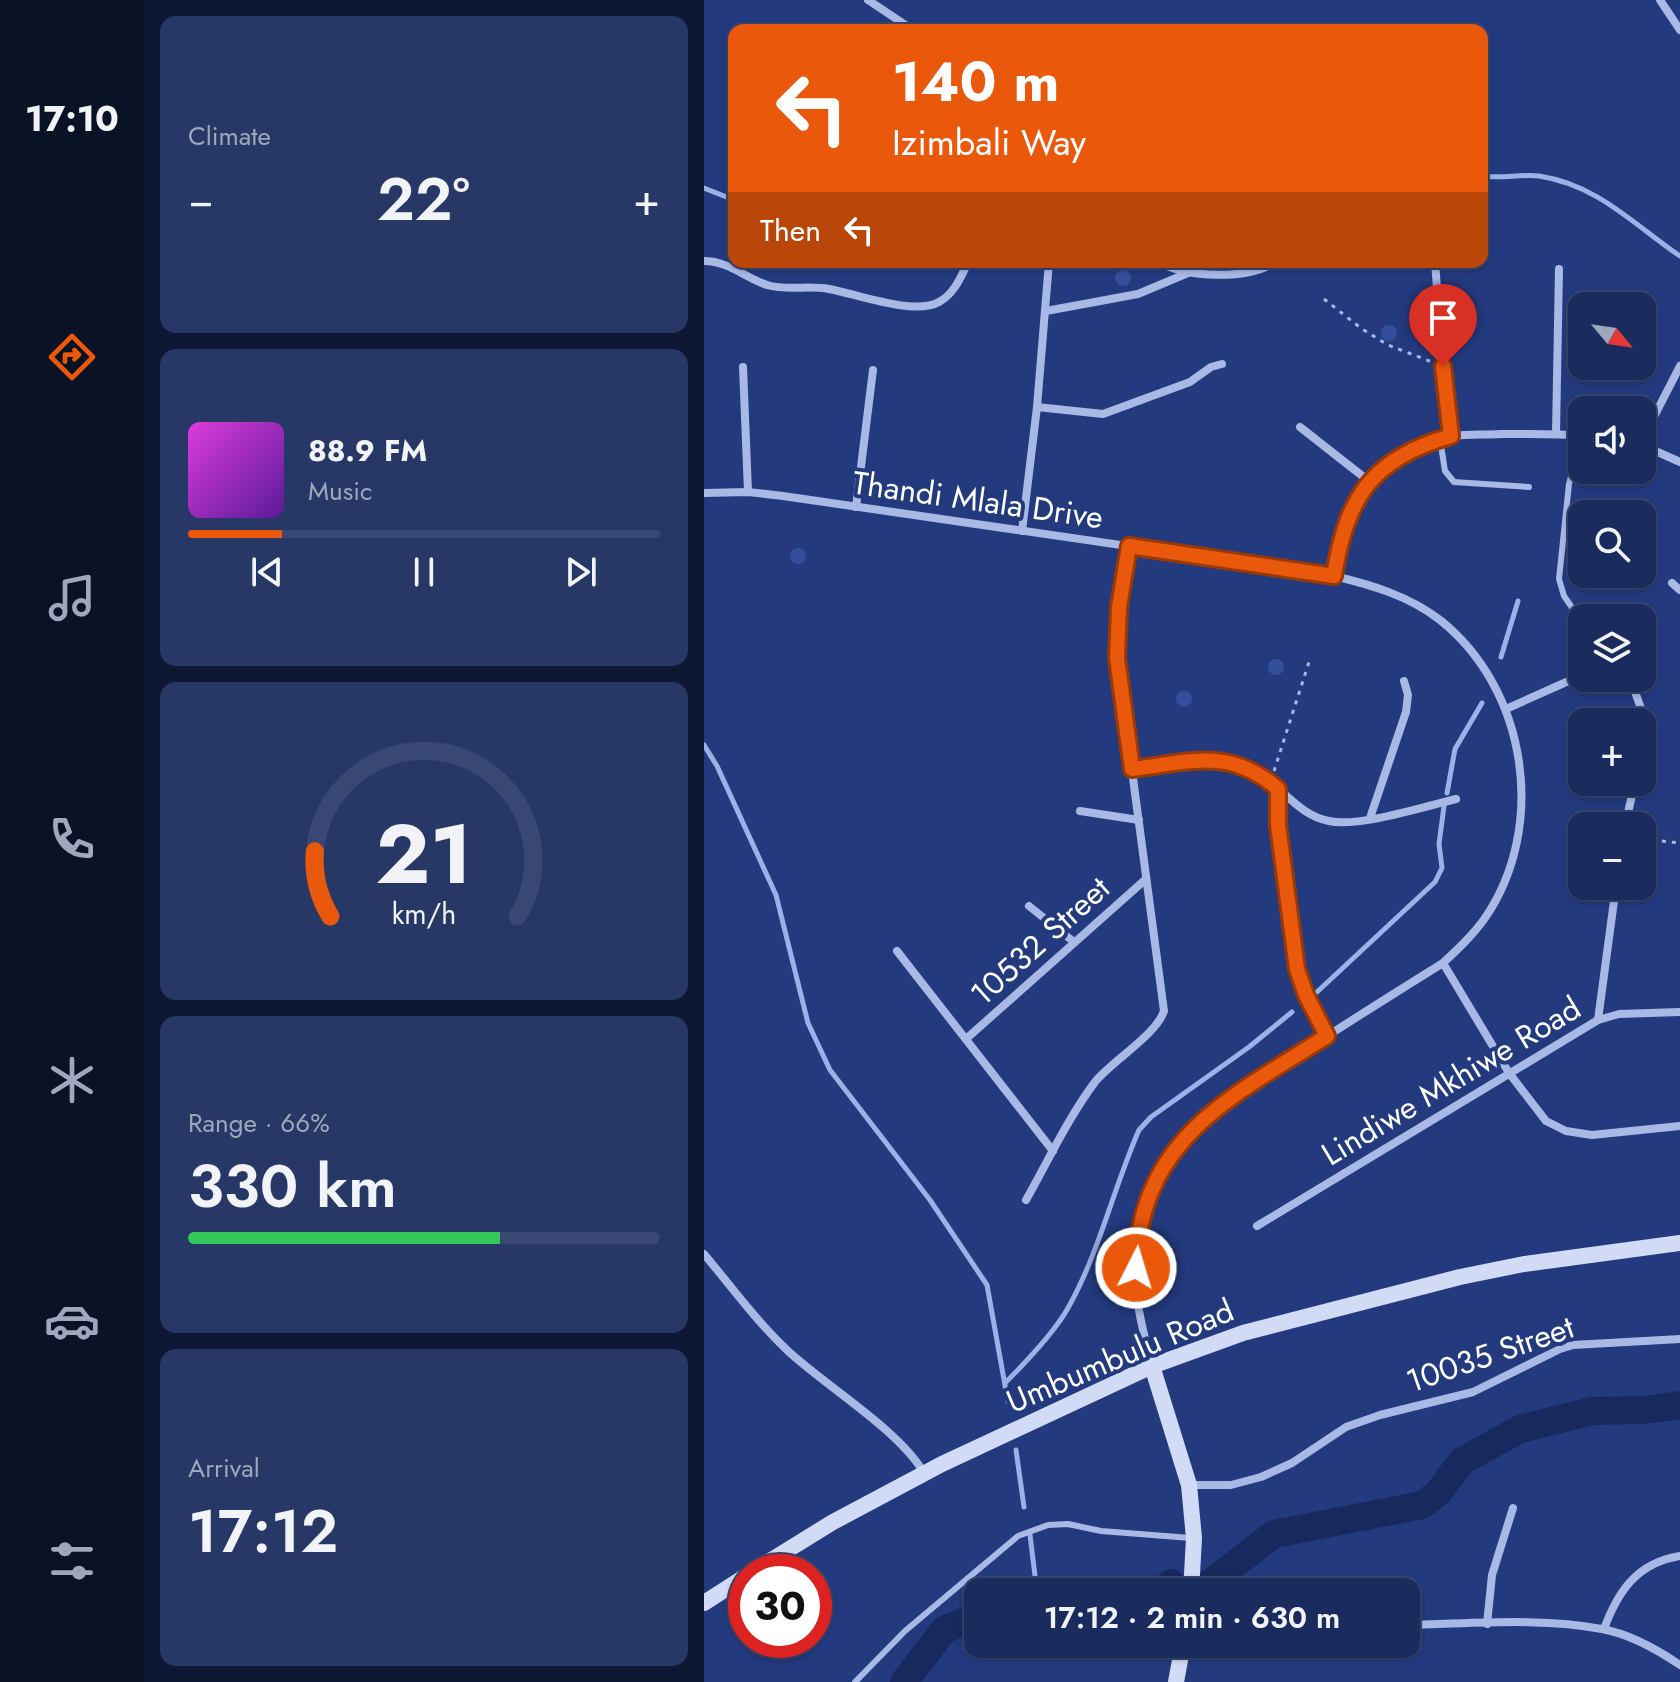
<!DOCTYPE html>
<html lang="en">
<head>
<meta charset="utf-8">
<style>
	:root { --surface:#1a2c5e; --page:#273867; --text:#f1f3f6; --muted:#9fa7bc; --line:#384873; --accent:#ea580c }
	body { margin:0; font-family:Jost,sans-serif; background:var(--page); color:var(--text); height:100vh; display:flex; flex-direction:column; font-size:30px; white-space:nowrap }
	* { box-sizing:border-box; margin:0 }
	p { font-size:26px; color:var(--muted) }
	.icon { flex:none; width:44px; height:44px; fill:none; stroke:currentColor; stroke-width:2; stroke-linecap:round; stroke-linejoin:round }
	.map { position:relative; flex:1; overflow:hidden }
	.details { display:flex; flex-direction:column; gap:16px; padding:16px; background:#0e1834; width:560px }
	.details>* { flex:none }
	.guide { position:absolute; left:24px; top:24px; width:760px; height:244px; border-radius:16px; box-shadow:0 2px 6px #0004,0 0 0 2px var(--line); background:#ea580c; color:#fff; overflow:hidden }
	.needle { width:52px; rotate:119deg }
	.buttons { position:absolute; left:864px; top:292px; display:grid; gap:16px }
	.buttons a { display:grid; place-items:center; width:88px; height:88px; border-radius:16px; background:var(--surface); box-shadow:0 2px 6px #0004,0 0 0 2px var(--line); font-size:40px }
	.speed { position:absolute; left:24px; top:1554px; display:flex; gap:16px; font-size:40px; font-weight:700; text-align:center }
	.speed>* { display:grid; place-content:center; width:104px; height:104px; border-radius:50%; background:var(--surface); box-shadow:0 2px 6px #0004,0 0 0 2px var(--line); line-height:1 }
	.speed .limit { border:12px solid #d22; background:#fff; color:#111 }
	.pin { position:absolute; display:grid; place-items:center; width:68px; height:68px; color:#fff; margin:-82px -34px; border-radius:50% 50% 50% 0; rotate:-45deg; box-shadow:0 0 8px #0007 }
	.pin .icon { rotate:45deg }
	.me { position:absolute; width:88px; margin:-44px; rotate:5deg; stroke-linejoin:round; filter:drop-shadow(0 0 6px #0008) }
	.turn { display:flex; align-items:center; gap:28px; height:168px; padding:0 32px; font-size:36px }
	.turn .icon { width:104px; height:104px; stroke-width:2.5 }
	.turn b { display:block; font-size:56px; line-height:68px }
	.then { display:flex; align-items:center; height:76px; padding:0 32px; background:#0003; gap:16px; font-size:30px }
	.big { font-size:60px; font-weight:600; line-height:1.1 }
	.details .widget { flex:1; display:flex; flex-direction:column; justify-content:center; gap:12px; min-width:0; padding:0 28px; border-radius:16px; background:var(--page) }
	.details .dial { align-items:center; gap:0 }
	.dial svg { height:208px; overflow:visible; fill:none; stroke:var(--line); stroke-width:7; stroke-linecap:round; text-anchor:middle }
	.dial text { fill:var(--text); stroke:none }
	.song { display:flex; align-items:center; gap:24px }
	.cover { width:96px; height:96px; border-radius:12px; background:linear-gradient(135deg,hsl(300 70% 55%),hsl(270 70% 35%)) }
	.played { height:8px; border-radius:4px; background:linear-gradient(90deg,var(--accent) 20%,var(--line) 20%) }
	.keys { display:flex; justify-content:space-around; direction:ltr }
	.heat { display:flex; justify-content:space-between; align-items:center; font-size:44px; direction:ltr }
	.charge { height:12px; border-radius:6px; background:linear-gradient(90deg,#34c759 66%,var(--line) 0) }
	.trip { position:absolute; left:260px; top:1578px; width:456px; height:80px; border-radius:16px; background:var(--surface); box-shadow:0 2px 6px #0004,0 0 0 2px var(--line); font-weight:600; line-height:80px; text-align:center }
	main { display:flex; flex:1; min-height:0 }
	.menu { display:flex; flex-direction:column; width:144px; justify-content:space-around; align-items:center; background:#0a1226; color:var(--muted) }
	.menu .icon { width:56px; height:56px }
	.menu .selected { color:var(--accent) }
	.menu b { font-size:36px; color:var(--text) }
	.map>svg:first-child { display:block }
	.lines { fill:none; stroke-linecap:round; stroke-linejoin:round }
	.stream { stroke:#9cb1e7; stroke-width:5 }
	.river { stroke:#18295e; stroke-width:28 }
	.building { fill:#334f9b }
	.path { stroke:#a8b9e6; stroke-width:3; stroke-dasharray:4 6; stroke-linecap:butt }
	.lane { stroke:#a8b9e6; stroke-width:6 }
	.street { stroke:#a8b9e6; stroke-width:8 }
	.secondary { stroke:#d2dbf5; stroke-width:16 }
	.route-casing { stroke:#983908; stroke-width:20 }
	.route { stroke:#ea580c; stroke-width:14 }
	.labels { text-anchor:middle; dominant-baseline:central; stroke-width:8; stroke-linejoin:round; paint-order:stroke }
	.street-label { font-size:32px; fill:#fff; stroke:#233a7e }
</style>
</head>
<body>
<main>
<nav class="menu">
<b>17:10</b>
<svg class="icon selected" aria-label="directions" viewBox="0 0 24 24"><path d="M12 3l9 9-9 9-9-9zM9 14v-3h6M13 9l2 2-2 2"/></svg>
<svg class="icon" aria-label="music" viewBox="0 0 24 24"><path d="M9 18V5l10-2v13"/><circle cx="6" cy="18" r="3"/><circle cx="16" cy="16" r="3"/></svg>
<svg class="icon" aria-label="phone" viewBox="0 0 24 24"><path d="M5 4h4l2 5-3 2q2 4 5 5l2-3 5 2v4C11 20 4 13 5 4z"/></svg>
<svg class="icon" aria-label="climate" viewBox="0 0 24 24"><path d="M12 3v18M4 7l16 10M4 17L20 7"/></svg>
<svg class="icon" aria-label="car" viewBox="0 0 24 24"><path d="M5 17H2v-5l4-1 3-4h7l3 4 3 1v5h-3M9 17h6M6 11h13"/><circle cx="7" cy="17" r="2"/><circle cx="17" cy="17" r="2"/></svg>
<svg class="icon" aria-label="filters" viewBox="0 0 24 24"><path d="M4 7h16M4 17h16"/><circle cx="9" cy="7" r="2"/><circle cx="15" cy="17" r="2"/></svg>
</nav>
<section class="details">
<div class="widget"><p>Climate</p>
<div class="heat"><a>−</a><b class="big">22°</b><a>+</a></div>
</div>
<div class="widget">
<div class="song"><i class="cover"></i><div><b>88.9 FM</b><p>Music</p></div></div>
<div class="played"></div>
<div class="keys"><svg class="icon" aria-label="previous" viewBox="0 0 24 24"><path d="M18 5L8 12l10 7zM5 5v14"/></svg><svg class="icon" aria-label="pause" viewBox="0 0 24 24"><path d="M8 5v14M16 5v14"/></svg><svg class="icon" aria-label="next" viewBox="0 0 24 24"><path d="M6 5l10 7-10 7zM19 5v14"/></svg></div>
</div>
<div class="widget dial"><svg viewBox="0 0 100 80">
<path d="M14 69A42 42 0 1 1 86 69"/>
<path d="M14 69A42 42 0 0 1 8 44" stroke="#ea580c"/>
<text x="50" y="56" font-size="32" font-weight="700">21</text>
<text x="50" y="72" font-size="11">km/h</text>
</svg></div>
<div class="widget"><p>Range · 66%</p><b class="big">330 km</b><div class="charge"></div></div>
<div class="widget"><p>Arrival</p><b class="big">17:12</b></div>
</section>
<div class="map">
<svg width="976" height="1682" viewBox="0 0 976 1682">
	<rect width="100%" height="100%" fill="#233a7e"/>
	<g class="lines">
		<g class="stream">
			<path d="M778 176C797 179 816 174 835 176 894 185 929 224 976 256"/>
			<path d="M0 188 30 200"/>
			<path d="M797 657 814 601"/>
			<path d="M0 745 13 766 72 895 104 1023 126 1070 226 1200 283 1285 304 1402"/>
			<path d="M743 793 751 749 778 703"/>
			<path d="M613 992 731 882 738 868 735 844 740 806"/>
			<path d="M301 1383C322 1362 350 1333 364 1308 396 1251 409 1189 435 1130L447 1117 545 1047 588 1012"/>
			<path d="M312 1450 320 1507"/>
			<path d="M326 1535 333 1592"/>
		</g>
		<g class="river">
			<path d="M506 1583 570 1534 718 1505 734 1493 758 1461 816 1429 888 1411 940 1410 976 1405"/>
			<path d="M458 1592 467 1583"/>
			<path d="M200 1682 240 1630 274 1615"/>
		</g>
	</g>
	<g class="building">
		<circle cx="419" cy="278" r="8"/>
		<circle cx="685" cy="333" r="8"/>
		<circle cx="94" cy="556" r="8"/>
		<circle cx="572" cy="667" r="8"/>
		<circle cx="480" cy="699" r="8"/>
	</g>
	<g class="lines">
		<g class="path">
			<path d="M620 299 658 329 684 345 728 362"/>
			<path d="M570 771 605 662"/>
			<path d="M938 839 976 843"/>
		</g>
		<g class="lane">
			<path d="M736 439 741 471 750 482 825 487"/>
			<path d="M869 609 860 596 855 579 865 484 878 436"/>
			<path d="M151 1682 201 1631 314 1536 344 1525 364 1524 397 1531 487 1538"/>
		</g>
		<g class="street">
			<path d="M164 0 209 30"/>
			<path d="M956 0 976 30"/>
			<path d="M0 261C25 261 41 278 63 285 83 291 105 285 125 289 153 294 210 316 235 302 250 294 257 277 264 262"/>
			<path d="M455 262C483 278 544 280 571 262"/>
			<path d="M731 262 739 366 747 436"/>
			<path d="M342 311 434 294 484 273"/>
			<path d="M39 367 44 492"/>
			<path d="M333 407 399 414 486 382 507 367 518 364"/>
			<path d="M596 427 666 482"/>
			<path d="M852 433 855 269"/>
			<path d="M938 440 976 366"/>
			<path d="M938 445 976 462"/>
			<path d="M0 493 44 492 79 496 630 576C668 585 705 596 736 620 823 689 844 826 781 918 769 935 754 949 739 963 686 996 632 1030 580 1064 551 1082 519 1099 495 1123 450 1165 427 1227 432 1288 434 1314 441 1340 448 1365"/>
			<path d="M152 507 169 370"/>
			<path d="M318 531 333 407 345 262"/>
			<path d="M630 576C640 507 671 447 748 436 764 434 781 435 797 434 825 434 851 433 878 436"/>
			<path d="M968 583 976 590"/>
			<path d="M926 678 939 714 938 748"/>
			<path d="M802 709 878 675"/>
			<path d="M428 769C477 763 521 749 565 781 585 796 599 816 625 821 654 828 722 806 752 799"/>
			<path d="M574 789V825L593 969 602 995 623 1036"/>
			<path d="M376 811 435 820"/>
			<path d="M666 818 702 712 704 695 700 681"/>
			<path d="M921 826 931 782"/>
			<path d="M325 906 370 942"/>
			<path d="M193 951 349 1151"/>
			<path d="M739 963 805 1073 842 1121 862 1131 888 1135 976 1126"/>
			<path d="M894 1020 912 886"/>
			<path d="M262 1039 442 879"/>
			<path d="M322 1200C344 1161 364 1118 391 1082 408 1061 452 1035 460 1011L413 658 415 607 425 546"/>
			<path d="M553 1226 894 1020 915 1014 976 1012"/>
			<path d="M0 1254C27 1286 53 1322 84 1351 123 1387 195 1430 220 1473"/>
			<path d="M485 1485H527L557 1477 588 1463 642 1427 676 1415 769 1392 856 1349 869 1345 976 1339"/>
			<path d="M783 1624 788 1575 809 1508"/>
			<path d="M702 1625C766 1624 835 1617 898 1629 925 1634 954 1650 976 1665"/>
			<path d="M900 1629C914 1591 933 1563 976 1556"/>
		</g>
		<g class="secondary">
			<path d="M448 1366 485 1485 490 1538 487 1592"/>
			<path d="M48 1572 129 1522 238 1464 448 1366 539 1333 756 1277 820 1264 976 1243"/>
			<path d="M0 1603 42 1576"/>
			<path d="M472 1682 479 1644"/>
		</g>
	</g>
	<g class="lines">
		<defs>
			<path id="route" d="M432 1268C435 1138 528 1097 623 1036L602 995 593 969 574 825V789C526 747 486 762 428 769L413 658 415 607 425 546 630 576C642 498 668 458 747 436L739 366"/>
		</defs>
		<use href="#route" class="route-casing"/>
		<use href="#route" class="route"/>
	</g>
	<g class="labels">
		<g class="street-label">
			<text transform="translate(274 500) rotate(8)">Thandi Mlala Drive</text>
			<text transform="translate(336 941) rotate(-42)">10532 Street</text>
			<text transform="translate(747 1081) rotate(-31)">Lindiwe Mkhiwe Road</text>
			<text transform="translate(786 1354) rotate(-19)">10035 Street</text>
			<text transform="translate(416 1356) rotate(-23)">Umbumbulu Road</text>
		</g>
	</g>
</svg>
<div class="buttons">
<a><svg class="needle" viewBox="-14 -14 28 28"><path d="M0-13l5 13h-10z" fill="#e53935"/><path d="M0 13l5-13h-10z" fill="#9fa7bc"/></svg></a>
<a><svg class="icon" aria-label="sound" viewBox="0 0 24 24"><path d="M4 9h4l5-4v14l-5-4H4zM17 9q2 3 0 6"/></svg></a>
<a><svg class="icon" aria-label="search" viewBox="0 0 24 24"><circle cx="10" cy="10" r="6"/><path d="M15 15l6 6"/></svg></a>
<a><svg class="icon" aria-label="layers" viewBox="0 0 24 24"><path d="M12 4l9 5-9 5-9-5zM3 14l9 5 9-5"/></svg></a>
<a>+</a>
<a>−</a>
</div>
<div class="speed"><div class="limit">30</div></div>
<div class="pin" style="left:739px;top:366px;background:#d93025"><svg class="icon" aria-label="arrive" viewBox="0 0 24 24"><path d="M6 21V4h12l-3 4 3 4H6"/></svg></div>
<svg class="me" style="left:432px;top:1268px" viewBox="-20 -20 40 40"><circle r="17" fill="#ea580c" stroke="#fff" stroke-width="3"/><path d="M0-11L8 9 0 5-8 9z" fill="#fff"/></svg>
<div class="trip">17:12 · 2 min · 630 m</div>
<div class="guide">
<div class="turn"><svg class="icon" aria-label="left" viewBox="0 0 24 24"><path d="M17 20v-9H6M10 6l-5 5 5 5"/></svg><div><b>140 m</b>Izimbali Way</div></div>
<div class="then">Then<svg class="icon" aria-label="left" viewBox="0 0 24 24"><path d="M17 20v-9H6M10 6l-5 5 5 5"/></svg></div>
</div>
</div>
</main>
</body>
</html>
